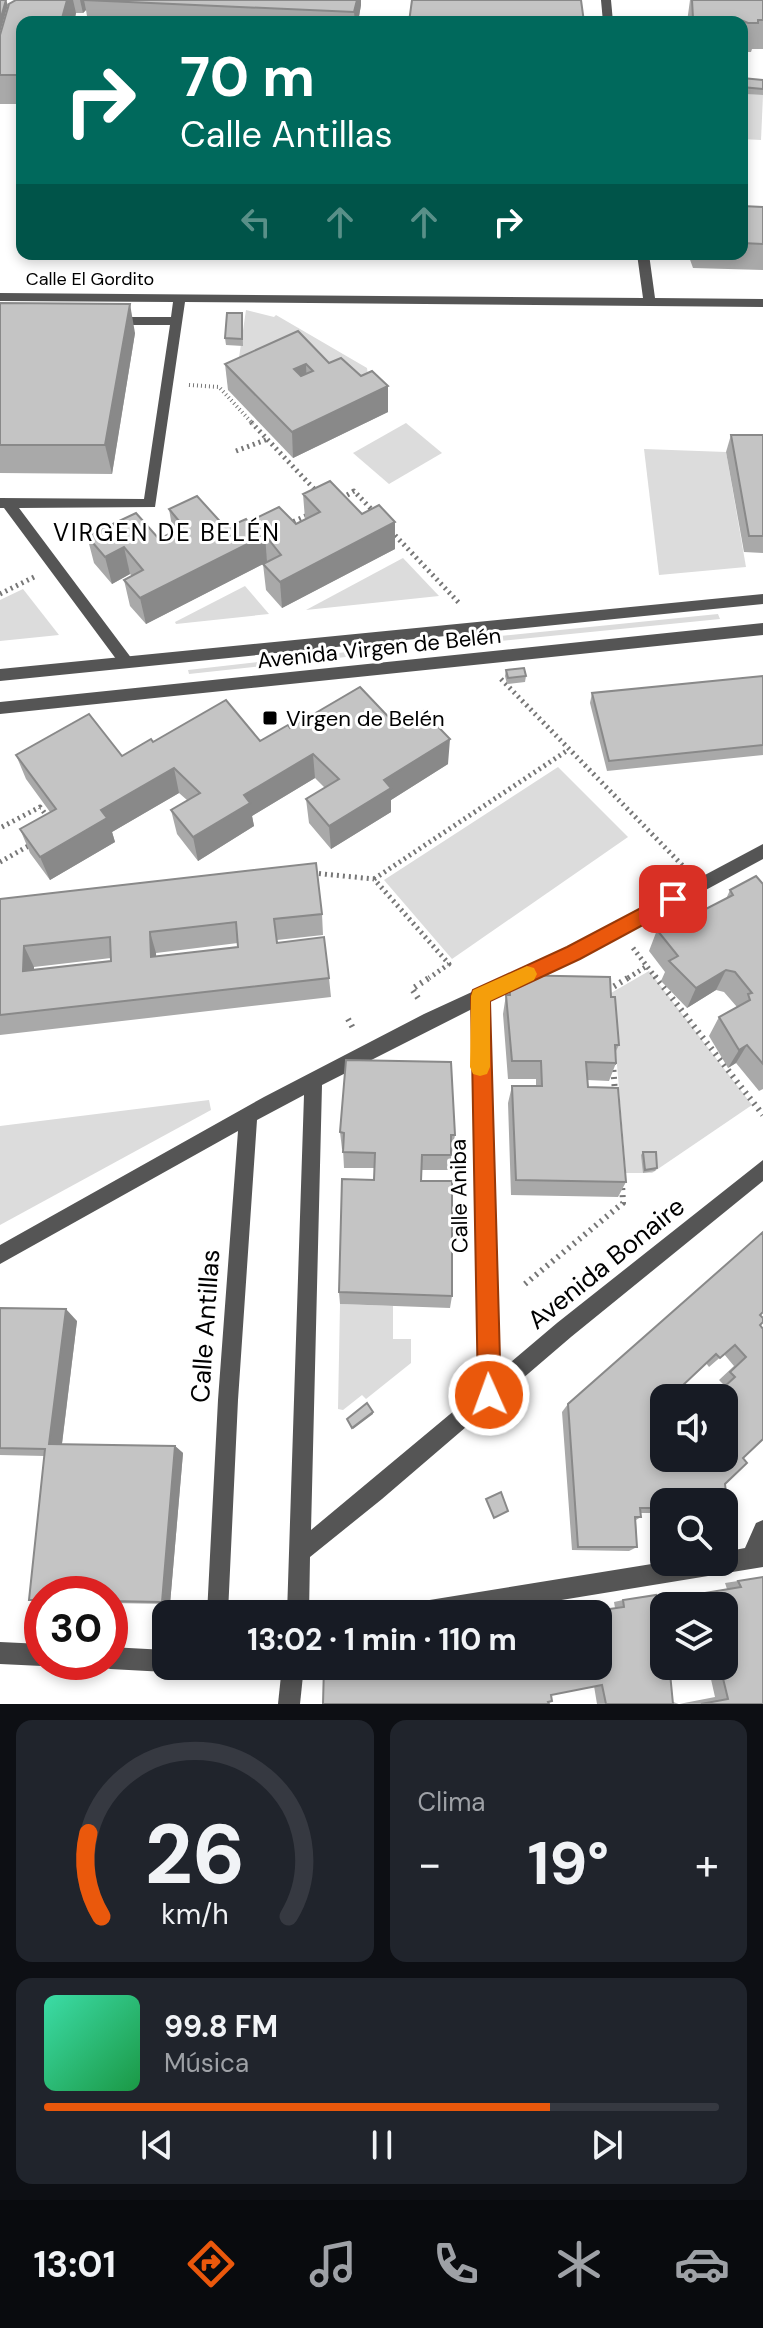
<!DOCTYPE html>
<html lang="es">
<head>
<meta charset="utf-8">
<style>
	:root { --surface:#171b24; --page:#20242c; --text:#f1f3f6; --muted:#9ea1a6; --line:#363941; --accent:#ea580c }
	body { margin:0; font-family:"DM Sans",sans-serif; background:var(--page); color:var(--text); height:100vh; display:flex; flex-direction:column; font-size:30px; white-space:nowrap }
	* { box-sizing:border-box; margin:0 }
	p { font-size:26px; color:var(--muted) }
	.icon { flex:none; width:44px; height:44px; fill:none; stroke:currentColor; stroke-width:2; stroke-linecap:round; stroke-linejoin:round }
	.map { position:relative; height:1704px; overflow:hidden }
	.details { display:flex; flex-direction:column; gap:16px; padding:16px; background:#0d0f14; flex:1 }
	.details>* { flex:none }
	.guide { position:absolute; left:16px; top:16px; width:732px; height:244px; border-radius:16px; box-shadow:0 4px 12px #0003; background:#00695c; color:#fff; overflow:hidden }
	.controls { position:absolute; left:650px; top:1384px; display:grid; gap:16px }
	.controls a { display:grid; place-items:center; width:88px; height:88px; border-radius:16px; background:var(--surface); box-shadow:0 4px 12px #0003; font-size:40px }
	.speed { position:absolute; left:24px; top:1576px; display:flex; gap:16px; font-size:40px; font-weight:700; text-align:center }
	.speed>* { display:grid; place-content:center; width:104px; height:104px; border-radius:50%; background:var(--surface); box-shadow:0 4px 12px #0003; line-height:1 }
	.speed .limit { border:12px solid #d22; background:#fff; color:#111 }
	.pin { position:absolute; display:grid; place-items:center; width:68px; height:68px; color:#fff; margin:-34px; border-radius:16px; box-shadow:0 4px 12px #0006 }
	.me { position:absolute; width:88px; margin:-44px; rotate:358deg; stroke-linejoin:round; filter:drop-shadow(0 0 6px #0008) }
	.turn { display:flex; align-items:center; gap:28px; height:168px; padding:0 32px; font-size:36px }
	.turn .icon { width:104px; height:104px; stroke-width:2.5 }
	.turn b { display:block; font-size:56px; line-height:68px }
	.lanes { display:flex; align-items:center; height:76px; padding:0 32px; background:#0003; justify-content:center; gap:40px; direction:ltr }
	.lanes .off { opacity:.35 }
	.big { font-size:60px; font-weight:700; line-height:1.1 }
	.details .card { flex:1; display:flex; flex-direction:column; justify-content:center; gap:12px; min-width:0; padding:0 28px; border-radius:16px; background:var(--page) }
	.details .dial { align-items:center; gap:0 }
	.dial svg { height:208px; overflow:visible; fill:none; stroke:var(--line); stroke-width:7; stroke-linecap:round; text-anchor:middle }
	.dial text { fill:var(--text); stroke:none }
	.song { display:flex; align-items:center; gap:24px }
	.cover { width:96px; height:96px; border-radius:12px; background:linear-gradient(135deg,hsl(160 70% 55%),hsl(140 70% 35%)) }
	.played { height:8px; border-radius:4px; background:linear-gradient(90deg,var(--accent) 75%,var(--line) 75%) }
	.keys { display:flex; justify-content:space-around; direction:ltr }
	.heat { display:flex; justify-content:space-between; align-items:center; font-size:44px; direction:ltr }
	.details .tiles { flex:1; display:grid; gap:16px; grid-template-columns:1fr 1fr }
	.card:last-child { grid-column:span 2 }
	.trip { position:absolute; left:152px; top:1600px; width:460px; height:80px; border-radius:16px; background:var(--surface); box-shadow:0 4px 12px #0003; font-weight:700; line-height:80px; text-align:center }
	.menu { display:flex; height:128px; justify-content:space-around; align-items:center; background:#090b0e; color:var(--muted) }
	.menu .icon { width:56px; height:56px }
	.menu .selected { color:var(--accent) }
	.menu b { font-size:36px; color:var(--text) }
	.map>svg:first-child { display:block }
	.green { fill:#dcdcdc }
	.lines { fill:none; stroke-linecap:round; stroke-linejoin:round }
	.path-far2 { stroke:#777; stroke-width:4; stroke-dasharray:1 3; stroke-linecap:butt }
	.path-far1 { stroke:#777; stroke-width:5; stroke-dasharray:2 4; stroke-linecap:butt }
	.path { stroke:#777; stroke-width:6; stroke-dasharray:2 5; stroke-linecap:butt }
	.minor { fill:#555; fill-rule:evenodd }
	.tertiary { fill:#555; fill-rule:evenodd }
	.wall { fill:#a9a9a9; fill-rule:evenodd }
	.shaded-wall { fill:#898989 }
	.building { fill:#c4c4c4; stroke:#898989; stroke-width:2; fill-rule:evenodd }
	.route { fill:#ea580c; stroke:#983908; stroke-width:2 }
	.slow { fill:#f59e0b }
	.poi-dot { fill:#000; stroke:#fff; stroke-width:3 }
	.labels { text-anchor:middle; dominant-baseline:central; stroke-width:6; stroke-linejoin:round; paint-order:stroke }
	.far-street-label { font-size:18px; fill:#000; stroke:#fff }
	.street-label { font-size:22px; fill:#000; stroke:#fff }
	.poi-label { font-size:22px; fill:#000; stroke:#fff; text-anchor:start }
	.neighbourhood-label { font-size:24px; letter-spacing:2px; fill:#000; stroke:#fff }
	.near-street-label { font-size:26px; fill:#000; stroke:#fff }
</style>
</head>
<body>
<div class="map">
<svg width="763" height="1704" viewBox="0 0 763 1704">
	<rect width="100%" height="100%" fill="#fff"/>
	<g class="green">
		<path d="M742 94 763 95 761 140 742 139Z"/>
		<path d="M246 310 274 317 276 315 367 368 368 375 381 385 236 378Z"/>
		<path d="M406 423 442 453 389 484 353 453Z"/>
		<path d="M644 449 726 452 746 567 659 575Z"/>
		<path d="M403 558 439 596 306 610Z"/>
		<path d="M245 586 269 614 176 624 175 622Z"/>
		<path d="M23 589 59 635 0 641V600Z"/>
		<path d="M718 614 720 619 491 642 490 637Z"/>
		<path d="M400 646 401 651 189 674 188 670Z"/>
		<path d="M558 767 628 837 452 959 384 880Z"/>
		<path d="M649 971 752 1105 652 1173H626L611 993Z"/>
		<path d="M209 1100 211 1110 0 1225V1126Z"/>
		<path d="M340 1304 393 1306V1339H411V1363L366 1399 362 1395 343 1410 338 1409Z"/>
	</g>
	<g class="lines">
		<path class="path-far2" d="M189 385 219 387 253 424"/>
		<g class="path-far1">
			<path d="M251 422 317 492"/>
			<path d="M236 451 268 439"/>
			<path d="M342 498 354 491 374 512"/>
			<path d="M288 524 308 515"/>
			<path d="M391 531 461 605"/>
			<path d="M0 594 36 576"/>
			<path d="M501 679 684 867"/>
			<path d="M2 827 40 807 50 820"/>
			<path d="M0 862 30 845"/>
			<path d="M313 873 374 879 449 964 429 978"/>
			<path d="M374 879 568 750"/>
			<path d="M633 948 656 978"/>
			<path d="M628 978 647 966"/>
		</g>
		<g class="path">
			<path d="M655 976 763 1115"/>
			<path d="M608 990 631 976"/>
			<path d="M418 998 412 989 432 976"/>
			<path d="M348 1019 354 1030"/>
			<path d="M613 1063 615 1093"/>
			<path d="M525 1284 623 1203 622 1183"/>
		</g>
		<g class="minor">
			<path d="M601 0H611L613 22H603Z"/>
			<path d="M637 254H649L655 298 763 299V307L185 302 155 507 19 508 132 659 134 663 132 667H122L4 508H0V498L144 499 170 325H114L108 321 114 317H171L173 302 0 301V293L643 298Z"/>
			<path d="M763 844V859L580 958 489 1001 498 1373 557 1323 763 1160V1181L571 1337 382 1499 310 1557 309 1614H287L304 1095 257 1120 238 1400 228 1613 207 1614 218 1400 238 1131 0 1264V1245L264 1097 424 1014 568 948ZM472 1009 479 1390 311 1530 322 1085Z"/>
			<path d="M763 1520V1567L476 1614H400L403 1606 411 1603 664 1562H724V1552L745 1548 756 1523Z"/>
			<path d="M0 1642 42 1644V1662H50L42 1666 0 1664Z"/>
			<path d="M110 1647 166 1650V1666H175L166 1672 110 1669 102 1666 101 1662H110Z"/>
			<path d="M282 1666H304L300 1704H278Z"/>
		</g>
		<g class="tertiary">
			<path d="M763 594V604L0 681V669Z"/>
			<path d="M763 623V635L0 714V702Z"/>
		</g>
	</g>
	<g class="wall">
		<path d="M16 0H361V5L358 22H88L86 10 83 13H76L74 22H22V104H0V35Z"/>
		<path d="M690 0H763V49H752L751 52H742V22H687Z"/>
		<path d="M742 78 763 80V95L742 94Z"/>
		<path d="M742 206 763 207V270L693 268 688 254H742Z"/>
		<path d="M0 303 135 333 112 474 0 473Z"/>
		<path d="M242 313 243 346 226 345 225 338Z"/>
		<path d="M329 363 388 386V412L293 458 228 390 225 364Z"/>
		<path d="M731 435H763V553L744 552 726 452Z"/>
		<path d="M303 494 395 549 282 608 266 590 263 564 146 624 130 606 124 580 132 576 130 574 112 584 94 563 87 536 159 539 173 532 169 509 226 528 248 522 296 524 305 519Z"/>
		<path d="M506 670 526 676 525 682 507 684 505 676Z"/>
		<path d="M763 676V755L607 771 590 703 592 693Z"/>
		<path d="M398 727 448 764 391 800V812L331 849 309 823 306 799 325 788 315 778 252 816 254 826 198 861 177 834 171 810 187 800 179 793 112 832 115 842 50 880 30 853 20 829 50 812 26 779 16 755 122 756 153 742 260 741 290 728Z"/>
		<path d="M763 884V1089L759 1091 736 1063 728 1068 709 1036 719 1017 737 1007 724 992 716 990 687 1008 661 981 665 972 649 951 657 930 679 918 681 912 702 911 726 899 730 890Z"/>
		<path d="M0 899 322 914 323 935 277 940 278 943 329 978 331 997 0 1035ZM238 943V947L156 956V953ZM111 958V961L34 970V967Z"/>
		<path d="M509 975 611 997 619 1045 615 1053 616 1063 609 1081 587 1080 588 1087 626 1182 618 1197 511 1195 508 1103 512 1086H536V1079H508L503 1014Z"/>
		<path d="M340 1132 455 1135 449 1170H422L421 1181 452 1296 450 1308 340 1304 339 1292 374 1180V1168H344L343 1149H342Z"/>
		<path d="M643 1152 657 1168 655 1171 643 1173 641 1155Z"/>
		<path d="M0 1308 77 1321 62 1444 175 1446 183 1453 170 1604 110 1603V1594H42V1601L29 1600 45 1456 0 1455Z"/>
		<path d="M760 1315V1325L743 1458 725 1484 729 1518 724 1520 664 1502V1550H658L655 1513H641V1517L636 1520 637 1547 629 1551 572 1550 562 1412 568 1404ZM724 1354 734 1366 719 1380 724 1385 710 1398H724L664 1458 681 1396 682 1386 706 1363 709 1367Z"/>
		<path d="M763 1577V1704H597L594 1686 323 1704 615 1608 614 1602 623 1600 657 1601 727 1589 725 1583ZM724 1606V1666H664ZM708 1666 715 1697 679 1704 673 1702 670 1673Z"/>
	</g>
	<g class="shaded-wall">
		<path d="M6 0 8 5 0 33V21Z"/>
		<path d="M67 0H73L76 13 74 22H61Z"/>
		<path d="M80 0H84L86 10 83 13Z"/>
		<path d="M357 0H361V5L358 22H355L354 12Z"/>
		<path d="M130 304 135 333 112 474 105 445Z"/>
		<path d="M306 364 307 390 294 369Z"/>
		<path d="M388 386V412L293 458 292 432Z"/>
		<path d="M395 522V549L282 608 280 582Z"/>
		<path d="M265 535 267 562 146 624 140 598Z"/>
		<path d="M124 547 130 574 112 584 105 557Z"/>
		<path d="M450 739 448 764 391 800V812L331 849 329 826 384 780Z"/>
		<path d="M313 754 315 778 252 816 254 826 198 861 193 837 244 795Z"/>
		<path d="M174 768 179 793 112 832 115 842 50 880 40 857 101 810Z"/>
		<path d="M150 932 156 953 157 977 151 957Z"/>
		<path d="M24 946 34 967V991L23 971Z"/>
		<path d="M726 970 716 990 687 1008 696 988Z"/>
		<path d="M747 1045 736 1063 728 1068 739 1050Z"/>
		<path d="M66 1309 77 1321 61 1451 49 1444Z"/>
		<path d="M373 1412V1414L353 1429 352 1428Z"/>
		<path d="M175 1446 183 1453 170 1604 162 1602Z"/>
	</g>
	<g class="building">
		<path d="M0 0H6L0 21Z"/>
		<path d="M16 0H67L61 22H22V75H0V35L9 4Z"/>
		<path d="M84 0H357L354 12Z"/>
		<path d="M412 0H581L584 22H409Z"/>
		<path d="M692 0H763V20H758V23H748L741 20 693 18Z"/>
		<path d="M742 78 763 80V89L742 87Z"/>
		<path d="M742 206 763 207V244L742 243Z"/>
		<path d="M0 303 130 304 105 445H0Z"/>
		<path d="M227 313H242V339L225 338Z"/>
		<path d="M298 331 329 363 341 358 361 376 372 371 388 386 292 432 225 364ZM306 364 313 371 301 376 294 369Z"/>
		<path d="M731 435H763V536H749Z"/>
		<path d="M330 481 362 514 379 505 395 522 280 582 263 564 281 555 265 535 140 598 124 580 143 570 124 547 105 557 87 536 136 513 159 539 184 527 169 509 197 496 226 528 246 519 248 522 279 507 296 524 320 512 303 494Z"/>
		<path d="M524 668 526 676 508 678 506 670Z"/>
		<path d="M763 676V745L609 761 592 693Z"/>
		<path d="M360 687 398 727 423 711 450 739 384 780 391 788 329 826 306 799 339 779 313 754 244 795 250 803 193 837 171 810 200 793 174 768 101 810 107 818 40 857 20 829 56 809 16 755 89 714 122 756 151 739 153 742 226 700 260 741 288 725 290 728Z"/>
		<path d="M316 863 322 914 274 919 277 943 324 937 329 978 0 1015V899ZM236 922 238 947 151 957 150 932ZM110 937 111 961 23 971 24 946Z"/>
		<path d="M756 876 763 884V1064L747 1045 739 1050 719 1017 750 1000 748 994 752 993 735 972 726 970 696 988 669 961 678 956 657 930 684 915 681 912 696 903 702 911 733 895 730 890Z"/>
		<path d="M509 975 610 977 611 997H615L619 1045H615L616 1063 586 1062 588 1087 618 1088 626 1182 516 1180 512 1086H542L541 1061H512L506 995H510Z"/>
		<path d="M346 1060 451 1062 455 1135H451V1155H422L421 1181H452V1296L339 1292 342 1179 374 1180 375 1153 343 1152 344 1133 340 1132Z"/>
		<path d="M643 1152H656L657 1168 645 1170Z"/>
		<path d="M763 1232V1312L760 1315 763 1318V1322L760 1325 763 1329V1439L743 1458 747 1463 725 1484 729 1518 724 1517V1502H664V1508H640L641 1517H635L637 1547H578L568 1404ZM735 1345 746 1357 730 1372 735 1377 712 1398H724V1458H664V1398H683L681 1396 686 1391 682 1386 716 1354 720 1358Z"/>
		<path d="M0 1308 66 1309 49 1444 175 1446 162 1602 110 1601V1594H42V1600H29L45 1449 0 1448Z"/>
		<path d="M367 1403 373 1412 352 1428 347 1419Z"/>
		<path d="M501 1492 508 1511 494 1518 486 1499Z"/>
		<path d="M724 1520 727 1547H724Z"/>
		<path d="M763 1577V1704H701L728 1699 720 1666H724V1606H664V1666H708L670 1673 673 1704H606L602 1685 551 1695 552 1701 548 1702 549 1704H323L324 1666H598V1614H574L624 1607 623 1600 656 1595 657 1601 741 1587 738 1581Z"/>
	</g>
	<path class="route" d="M673 891 680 893 683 899 680 905 580 959 490 1001 501 1395 497 1403 489 1406 481 1403 478 1395 471 996 473 990 567 947Z"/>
	<path class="slow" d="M527 966 534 968 537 974 534 980 490 1001V1067L487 1074 480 1076 473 1074 470 1067 471 996 473 990Z"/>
	<rect class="poi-dot" x="262" y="710" width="16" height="16" rx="4"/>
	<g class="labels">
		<g class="far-street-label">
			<text x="90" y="279">Calle El Gordito</text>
		</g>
		<g class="street-label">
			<text transform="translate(379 648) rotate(-6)">Avenida Virgen de Belén</text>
			<text transform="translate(459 1196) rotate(-91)">Calle Aniba</text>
		</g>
		<g class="poi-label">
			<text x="286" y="718">Virgen de Belén</text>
		</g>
		<g class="neighbourhood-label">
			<text x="167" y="532">VIRGEN DE BELÉN</text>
		</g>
		<g class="near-street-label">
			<text transform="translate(606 1263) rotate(-39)">Avenida Bonaire</text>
			<text transform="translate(205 1326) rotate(-86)">Calle Antillas</text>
		</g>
	</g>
</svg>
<div class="controls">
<a><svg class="icon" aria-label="sound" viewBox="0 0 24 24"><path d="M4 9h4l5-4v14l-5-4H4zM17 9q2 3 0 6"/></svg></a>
<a><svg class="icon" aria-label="search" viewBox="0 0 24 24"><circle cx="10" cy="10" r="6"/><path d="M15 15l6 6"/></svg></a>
<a><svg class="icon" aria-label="layers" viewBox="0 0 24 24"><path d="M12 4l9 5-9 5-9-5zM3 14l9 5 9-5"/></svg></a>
</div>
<div class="speed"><div class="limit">30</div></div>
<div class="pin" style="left:673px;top:899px;background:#d93025"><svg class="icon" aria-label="arrive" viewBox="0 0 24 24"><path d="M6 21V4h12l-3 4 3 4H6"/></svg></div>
<svg class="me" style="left:489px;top:1395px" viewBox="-20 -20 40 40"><circle r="17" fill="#ea580c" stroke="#fff" stroke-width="3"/><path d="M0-11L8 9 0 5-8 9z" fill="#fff"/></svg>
<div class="trip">13:02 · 1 min · 110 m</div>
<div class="guide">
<div class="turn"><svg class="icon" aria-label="right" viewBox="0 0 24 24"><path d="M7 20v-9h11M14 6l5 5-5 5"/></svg><div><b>70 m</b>Calle Antillas</div></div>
<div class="lanes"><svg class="icon off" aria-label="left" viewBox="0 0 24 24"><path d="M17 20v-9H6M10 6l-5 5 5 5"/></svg><svg class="icon off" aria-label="ahead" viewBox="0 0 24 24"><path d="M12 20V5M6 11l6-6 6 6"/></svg><svg class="icon off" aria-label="ahead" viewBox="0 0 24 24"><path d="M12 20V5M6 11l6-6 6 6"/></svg><svg class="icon" aria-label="right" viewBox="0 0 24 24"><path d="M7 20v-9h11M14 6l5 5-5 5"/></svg></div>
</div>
</div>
<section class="details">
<div class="tiles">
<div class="card dial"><svg viewBox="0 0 100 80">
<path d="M14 69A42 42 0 1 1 86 69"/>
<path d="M14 69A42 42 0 0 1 9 37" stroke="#ea580c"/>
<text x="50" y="56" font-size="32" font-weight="700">26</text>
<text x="50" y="72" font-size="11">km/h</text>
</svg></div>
<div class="card"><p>Clima</p>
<div class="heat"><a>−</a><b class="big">19°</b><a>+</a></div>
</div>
<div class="card">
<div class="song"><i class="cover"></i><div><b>99.8 FM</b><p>Música</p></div></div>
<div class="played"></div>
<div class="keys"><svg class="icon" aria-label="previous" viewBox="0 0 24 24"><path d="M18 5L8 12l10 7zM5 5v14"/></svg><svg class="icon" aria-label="pause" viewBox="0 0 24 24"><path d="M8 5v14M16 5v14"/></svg><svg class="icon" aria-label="next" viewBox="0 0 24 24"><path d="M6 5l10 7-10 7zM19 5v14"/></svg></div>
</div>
</div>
</section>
<nav class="menu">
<b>13:01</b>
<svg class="icon selected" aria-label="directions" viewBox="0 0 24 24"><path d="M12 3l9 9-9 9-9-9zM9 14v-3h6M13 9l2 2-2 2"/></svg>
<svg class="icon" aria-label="music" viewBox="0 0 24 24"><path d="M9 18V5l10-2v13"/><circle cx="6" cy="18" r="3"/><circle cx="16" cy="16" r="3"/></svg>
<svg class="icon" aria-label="phone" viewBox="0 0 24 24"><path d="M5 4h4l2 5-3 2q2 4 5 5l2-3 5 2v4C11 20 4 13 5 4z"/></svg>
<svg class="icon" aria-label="climate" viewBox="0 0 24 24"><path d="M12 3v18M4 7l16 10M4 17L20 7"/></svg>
<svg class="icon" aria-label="car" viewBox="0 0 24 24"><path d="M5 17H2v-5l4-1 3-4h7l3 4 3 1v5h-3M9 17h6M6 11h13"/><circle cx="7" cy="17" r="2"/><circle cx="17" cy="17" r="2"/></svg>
</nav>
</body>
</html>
